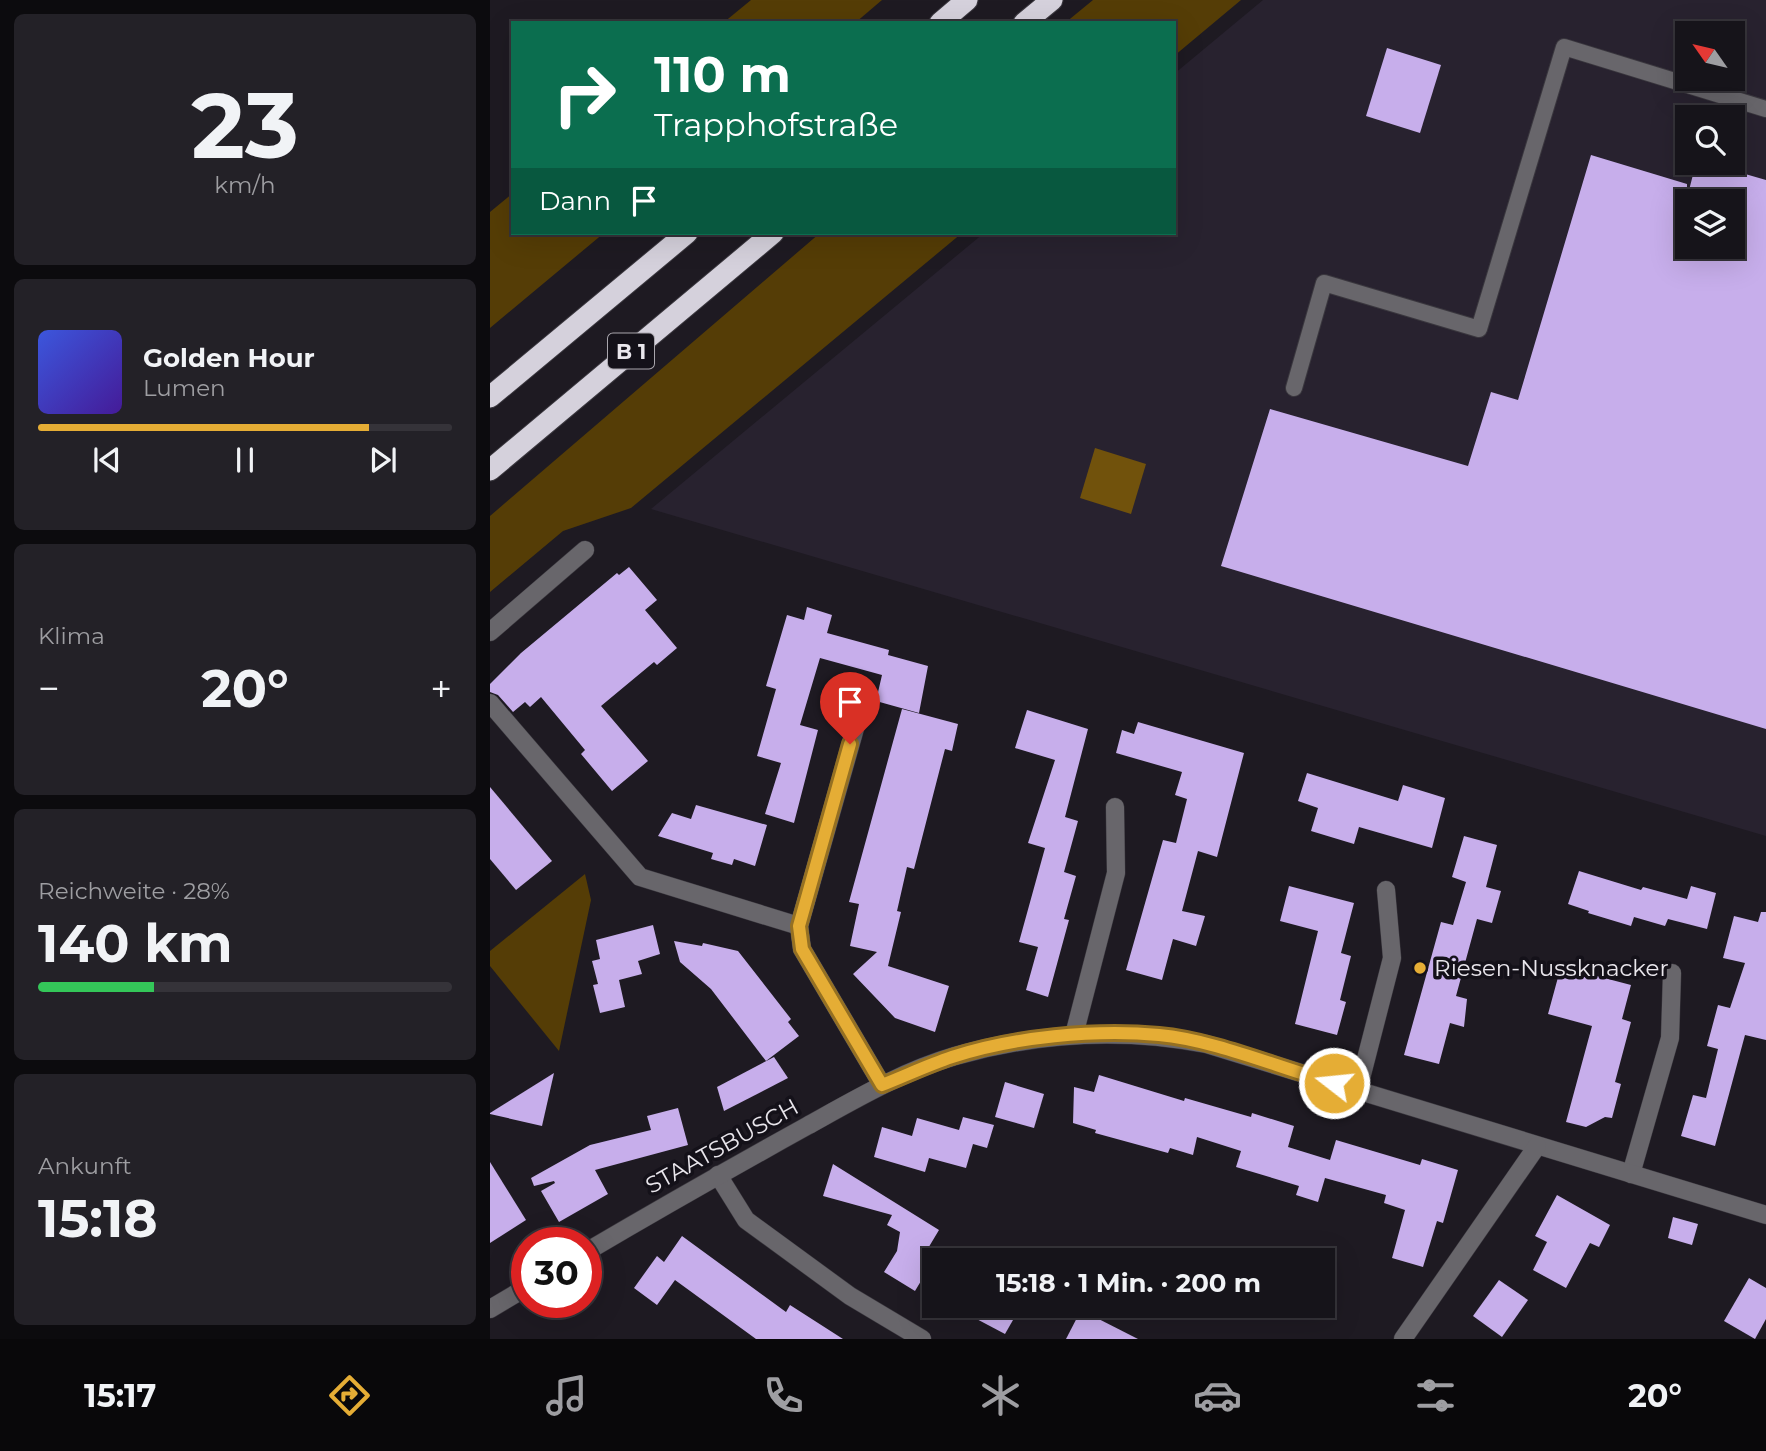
<!DOCTYPE html>
<html lang="de">
<head>
<meta charset="utf-8">
<style>
	:root { --surface:#16141a; --page:#232127; --text:#f1f3f6; --muted:#9e9ea2; --line:#353339; --accent:#e5ad35 }
	body { margin:0; font-family:Montserrat,sans-serif; background:var(--page); color:var(--text); height:100vh; display:flex; flex-direction:column; font-size:26px; white-space:nowrap }
	* { box-sizing:border-box; margin:0 }
	p { font-size:23px; color:var(--muted) }
	.icon { flex:none; width:38px; height:38px; fill:none; stroke:currentColor; stroke-width:2; stroke-linecap:round; stroke-linejoin:round }
	.map { position:relative; flex:1; overflow:hidden }
	.drawer { display:flex; flex-direction:column; gap:14px; padding:14px; background:#0c0b0e; width:490px }
	.drawer>* { flex:none }
	.top-card { position:absolute; left:21px; top:21px; width:665px; height:214px; border-radius:0px; box-shadow:0 7px 28px #0002,0 0 0 2px var(--line); background:#0b6e4f; color:#fff; overflow:hidden }
	.needle { width:46px; rotate:304deg }
	.controls { position:absolute; left:1185px; top:21px; display:grid; gap:14px }
	.controls a { display:grid; place-items:center; width:70px; height:70px; border-radius:0px; background:var(--surface); box-shadow:0 7px 28px #0002,0 0 0 2px var(--line); font-size:35px }
	.speed { position:absolute; left:21px; top:1227px; display:flex; gap:14px; font-size:35px; font-weight:700; text-align:center }
	.speed>* { display:grid; place-content:center; width:91px; height:91px; border-radius:50%; background:var(--surface); box-shadow:0 7px 28px #0002,0 0 0 2px var(--line); line-height:1 }
	.speed .limit { border:10px solid #d22; background:#fff; color:#111 }
	.pin { position:absolute; display:grid; place-items:center; width:60px; height:60px; color:#fff; margin:-72px -30px; border-radius:50% 50% 50% 0; rotate:-45deg; box-shadow:0 0 7px #0007 }
	.pin .icon { rotate:45deg }
	.me { position:absolute; width:77px; margin:-38px; rotate:286deg; stroke-linejoin:round; filter:drop-shadow(0 0 5px #0008) }
	.turn { display:flex; align-items:center; gap:24px; height:147px; padding:0 28px; font-size:32px }
	.turn .icon { width:91px; height:91px; stroke-width:2.5 }
	.turn b { display:block; font-size:49px; line-height:60px }
	.then { display:flex; align-items:center; height:66px; padding:0 28px; background:#0003; gap:14px; font-size:26px }
	.big { font-size:52px; font-weight:700; line-height:1.1 }
	.drawer .widget { flex:1; display:flex; flex-direction:column; justify-content:center; gap:10px; min-width:0; padding:0 24px; border-radius:10px; background:var(--page) }
	.drawer .dial { align-items:center; gap:0 }
	.dial b { font-size:91px; line-height:1 }
	.song { display:flex; align-items:center; gap:21px }
	.cover { width:84px; height:84px; border-radius:10px; background:linear-gradient(135deg,hsl(230 70% 55%),hsl(260 70% 35%)) }
	.played { height:7px; border-radius:4px; background:linear-gradient(90deg,var(--accent) 80%,var(--line) 80%) }
	.keys { display:flex; justify-content:space-around; direction:ltr }
	.heat { display:flex; justify-content:space-between; align-items:center; font-size:38px; direction:ltr }
	.charge { height:10px; border-radius:5px; background:linear-gradient(90deg,#34c759 28%,var(--line) 0) }
	.trip { position:absolute; left:432px; top:1248px; width:413px; height:70px; border-radius:0px; background:var(--surface); box-shadow:0 7px 28px #0002,0 0 0 2px var(--line); font-weight:700; line-height:70px; text-align:center }
	.menu { display:flex; height:112px; justify-content:space-around; align-items:center; background:#09080a; color:var(--muted) }
	.menu .icon { width:49px; height:49px }
	.menu .on { color:var(--accent) }
	.menu b { font-size:32px; color:var(--text) }
	main { display:flex; flex:1; min-height:0 }
	.map>svg:first-child { display:block }
	.built { fill:#28222f; fill-rule:evenodd }
	.green { fill:#553d06 }
	.water { fill:#71520c }
	.building { fill:#c7aeeb; fill-rule:evenodd }
	.lines { fill:none; stroke-linecap:round; stroke-linejoin:round }
	.lane-casing { stroke:#3a373e; stroke-width:18 }
	.street-casing { stroke:#3a373e; stroke-width:19 }
	.highway-casing { stroke:#3a373e; stroke-width:23 }
	.lane { stroke:#68666b; stroke-width:16 }
	.street { stroke:#68666b; stroke-width:18 }
	.highway { stroke:#d5d1dc; stroke-width:21 }
	.route-casing { stroke:#957022; stroke-width:18 }
	.route { stroke:#e5ad35; stroke-width:12 }
	.poi-dot { fill:#e5ad35; stroke:#141119; stroke-width:2.5 }
	.labels { text-anchor:middle; dominant-baseline:central; stroke-width:7; stroke-linejoin:round; paint-order:stroke }
	.shield { fill:#141119; stroke:#a9a6ad; stroke-width:2 }
	.shield-label { font-size:21px; font-weight:bold; fill:#e9e6ec }
	.poi-label { font-size:23px; fill:#e9e6ec; stroke:#141119; text-anchor:start }
	.street-label { font-size:23px; fill:#e9e6ec; stroke:#141119 }
</style>
</head>
<body>
<main>
<section class="drawer">
<div class="widget dial"><b>23</b><p>km/h</p></div>
<div class="widget">
<div class="song"><i class="cover"></i><div><b>Golden Hour</b><p>Lumen</p></div></div>
<div class="played"></div>
<div class="keys"><svg class="icon" aria-label="previous" viewBox="0 0 24 24"><path d="M18 5L8 12l10 7zM5 5v14"/></svg><svg class="icon" aria-label="pause" viewBox="0 0 24 24"><path d="M8 5v14M16 5v14"/></svg><svg class="icon" aria-label="next" viewBox="0 0 24 24"><path d="M6 5l10 7-10 7zM19 5v14"/></svg></div>
</div>
<div class="widget"><p>Klima</p>
<div class="heat"><a>−</a><b class="big">20°</b><a>+</a></div>
</div>
<div class="widget"><p>Reichweite · 28%</p><b class="big">140 km</b><div class="charge"></div></div>
<div class="widget"><p>Ankunft</p><b class="big">15:18</b></div>
</section>
<div class="map">
<svg width="1276" height="1339" viewBox="0 0 1276 1339">
	<rect width="100%" height="100%" fill="#1e1a22"/>
	<path class="built" d="M773 0H1276V836L161 509 494 233H684V74ZM1197 33H1242V79H1197ZM1197 117H1242V163H1197ZM1197 201H1242V247H1197Z"/>
	<g class="green">
		<path d="M261 0H392L365 23H233Z"/>
		<path d="M603 0H751L684 56V23H575Z"/>
		<path d="M23 193V233H114L0 328V212Z"/>
		<path d="M330 233H472L141 508 73 531 0 592V516Z"/>
		<path d="M95 874 101 900 69 1051 0 966V951Z"/>
	</g>
	<path class="water" d="M605 448 656 464 641 514 590 498Z"/>
	<g class="building">
		<path d="M897 48 951 65 930 133 876 116Z"/>
		<path d="M1101 155 1197 184V198L1206 163H1217L1276 180V729L731 566 780 409 978 466 1001 392 1028 400ZM1197 201H1242V247H1197Z"/>
		<path d="M139 567 167 600 155 610 187 648 167 665 164 662 111 706 158 761 122 791 91 754 95 750 51 697 40 707 35 702 23 712 8 695 0 692V684L31 653 127 573 129 575Z"/>
		<path d="M317 607 342 615 337 633 399 650 398 655 438 666 429 713 386 701 392 675 330 658 310 725 328 730 304 823 275 814 291 763 267 756 286 689 276 686 297 615 314 620Z"/>
		<path d="M412 709 468 724 462 751 455 749 424 869 417 867 407 911 411 912 398 966 459 986 445 1032 405 1018 363 974 387 952 360 946 369 904 359 902Z"/>
		<path d="M537 710 598 729 575 817 588 821 574 872 586 876 574 919 579 920 558 997 536 990 548 947 529 942 555 848 538 843 565 760 525 748Z"/>
		<path d="M648 722 754 753 727 857 708 851 692 911 715 916 706 946 683 939 672 980 636 970 673 840 686 843 697 799 685 795 692 772 626 753 632 730 644 734Z"/>
		<path d="M817 773 908 801 913 785 955 798 942 848 869 827 864 844 821 831 828 808 808 801Z"/>
		<path d="M0 787 62 861 26 890 0 859Z"/>
		<path d="M206 805 277 825 265 866 244 859 242 865 221 859 223 853 168 836 182 813 201 819Z"/>
		<path d="M974 836 1007 845 996 887 1011 891 1002 923 987 919 966 996 977 999 974 1027 960 1023 949 1064 914 1055 951 922 963 925 976 882 962 877Z"/>
		<path d="M1089 871 1151 890 1153 887 1197 899 1201 886 1226 893 1217 929 1178 919 1175 926 1144 917 1141 926 1098 913 1099 911 1078 904Z"/>
		<path d="M799 886 864 903 851 953 861 956 850 1000 856 1002 847 1035 805 1024 828 931 790 921Z"/>
		<path d="M1271 912H1276V1040L1255 1035 1225 1146 1191 1136 1203 1095 1216 1098 1228 1049 1217 1046 1228 1005 1240 1008 1255 963 1233 958 1244 916 1268 922Z"/>
		<path d="M163 925 170 954 148 961 152 974 129 980 135 1007 110 1013 103 985 108 984 102 961 110 959 106 940Z"/>
		<path d="M184 941 212 946 213 943 248 951 301 1019 298 1022 309 1036 276 1061 221 989 190 962Z"/>
		<path d="M1070 970 1098 978 1099 974 1141 985 1132 1019 1141 1022 1125 1082 1131 1084 1122 1118 1115 1117 1096 1127 1076 1122 1102 1026 1058 1014Z"/>
		<path d="M284 1057 298 1078 234 1111 227 1087Z"/>
		<path d="M64 1073 52 1126 0 1114V1113Z"/>
		<path d="M609 1075 694 1101 695 1098 761 1117 762 1113 804 1126 798 1147 840 1160 846 1140 930 1165 932 1159 968 1170 953 1223 947 1221 933 1267 902 1258 915 1210 894 1203 896 1195 835 1178 828 1202 806 1195 809 1186 746 1167 751 1151 707 1137 703 1155 680 1148 678 1153 605 1133 606 1130 583 1123 584 1087 604 1092Z"/>
		<path d="M515 1082 554 1094 544 1128 505 1117Z"/>
		<path d="M188 1108 198 1145 105 1170 118 1194 69 1222 51 1191 65 1183 64 1181 44 1186 41 1178 100 1145 161 1130 157 1116Z"/>
		<path d="M473 1117 504 1125 497 1148 483 1144 476 1168 439 1158 435 1172 384 1157 392 1127 422 1136 427 1118 469 1130Z"/>
		<path d="M0 1162 36 1220 0 1243Z"/>
		<path d="M343 1164 449 1230 437 1250 446 1256 425 1291 394 1272 407 1251 410 1232 397 1225 402 1215 333 1196Z"/>
		<path d="M1067 1195 1120 1225 1109 1247 1100 1243 1076 1288 1043 1270 1057 1242 1045 1236Z"/>
		<path d="M1183 1217 1208 1224 1202 1245 1178 1238Z"/>
		<path d="M192 1236 296 1312 300 1305 353 1339H266L185 1280 167 1305 144 1288 167 1256 174 1262Z"/>
		<path d="M1259 1278 1276 1288V1319L1265 1339 1234 1321Z"/>
		<path d="M1009 1280 1038 1300 1012 1337 983 1316Z"/>
		<path d="M462 1306H531L515 1334Z"/>
		<path d="M591 1310 648 1339H576Z"/>
	</g>
	<g class="lines">
		<defs>
			<path id="lane" d="M804 388 834 283 989 329 1074 47 1276 109"/>
			<g id="street">
				<path d="M0 632 95 550"/>
				<path d="M0 703 150 877 309 926"/>
				<path d="M368 718 309 926 312 949 392 1085"/>
				<path d="M584 1035 626 873 625 807"/>
				<path d="M868 1090 902 958 896 890"/>
				<path d="M1141 1174 1180 1038 1182 973"/>
				<path d="M228 1175 256 1220 360 1296 432 1339"/>
				<path d="M96 1252C169 1209 243 1167 317 1126 364 1100 413 1071 465 1056 547 1033 633 1028 716 1044L1276 1215"/>
				<path d="M0 1309 37 1287"/>
				<path d="M913 1339 1047 1146"/>
			</g>
			<g id="highway">
				<path d="M450 23 477 0"/>
				<path d="M534 23 562 0"/>
				<path d="M0 397 197 233"/>
				<path d="M0 470 283 233"/>
			</g>
		</defs>
		<use href="#lane" class="lane-casing"/>
		<use href="#street" class="street-casing"/>
		<use href="#highway" class="highway-casing"/>
		<use href="#lane" class="lane"/>
		<use href="#street" class="street"/>
		<use href="#highway" class="highway"/>
	</g>
	<g class="lines">
		<defs>
			<path id="route" d="M360 744 309 926 312 949 392 1085C415 1076 438 1065 462 1057 523 1037 605 1029 669 1035 725 1040 789 1068 844 1083"/>
		</defs>
		<use href="#route" class="route-casing"/>
		<use href="#route" class="route"/>
	</g>
	<circle class="poi-dot" cx="930" cy="968" r="7"/>
	<g class="labels">
		<rect class="shield" x="118" y="333.5" width="46" height="35" rx="5"/>
		<g class="shield-label">
			<text x="141" y="351">B 1</text>
		</g>
		<g class="poi-label">
			<text x="944" y="968">Riesen-Nussknacker</text>
		</g>
		<g class="street-label">
			<text transform="translate(232 1146) rotate(-29)">STAATSBUSCH</text>
		</g>
	</g>
</svg>
<div class="controls">
<a><svg class="needle" viewBox="-14 -14 28 28"><path d="M0-13l5 13h-10z" fill="#e53935"/><path d="M0 13l5-13h-10z" fill="#9e9ea2"/></svg></a>
<a><svg class="icon" aria-label="search" viewBox="0 0 24 24"><circle cx="10" cy="10" r="6"/><path d="M15 15l6 6"/></svg></a>
<a><svg class="icon" aria-label="layers" viewBox="0 0 24 24"><path d="M12 4l9 5-9 5-9-5zM3 14l9 5 9-5"/></svg></a>
</div>
<div class="speed"><div class="limit">30</div></div>
<div class="pin" style="left:360px;top:744px;background:#d93025"><svg class="icon" aria-label="arrive" viewBox="0 0 24 24"><path d="M6 21V4h12l-3 4 3 4H6"/></svg></div>
<svg class="me" style="left:844px;top:1083px" viewBox="-20 -20 40 40"><circle r="17" fill="#e5ad35" stroke="#fff" stroke-width="3"/><path d="M0-11L8 9 0 5-8 9z" fill="#fff"/></svg>
<div class="trip">15:18 · 1 Min. · 200 m</div>
<div class="top-card">
<div class="turn"><svg class="icon" aria-label="right" viewBox="0 0 24 24"><path d="M7 20v-9h11M14 6l5 5-5 5"/></svg><div><b>110 m</b>Trapphofstraße</div></div>
<div class="then">Dann<svg class="icon" aria-label="arrive" viewBox="0 0 24 24"><path d="M6 21V4h12l-3 4 3 4H6"/></svg></div>
</div>
</div>
</main>
<nav class="menu">
<b>15:17</b>
<svg class="icon on" aria-label="directions" viewBox="0 0 24 24"><path d="M12 3l9 9-9 9-9-9zM9 14v-3h6M13 9l2 2-2 2"/></svg>
<svg class="icon" aria-label="music" viewBox="0 0 24 24"><path d="M9 18V5l10-2v13"/><circle cx="6" cy="18" r="3"/><circle cx="16" cy="16" r="3"/></svg>
<svg class="icon" aria-label="phone" viewBox="0 0 24 24"><path d="M5 4h4l2 5-3 2q2 4 5 5l2-3 5 2v4C11 20 4 13 5 4z"/></svg>
<svg class="icon" aria-label="climate" viewBox="0 0 24 24"><path d="M12 3v18M4 7l16 10M4 17L20 7"/></svg>
<svg class="icon" aria-label="car" viewBox="0 0 24 24"><path d="M5 17H2v-5l4-1 3-4h7l3 4 3 1v5h-3M9 17h6M6 11h13"/><circle cx="7" cy="17" r="2"/><circle cx="17" cy="17" r="2"/></svg>
<svg class="icon" aria-label="filters" viewBox="0 0 24 24"><path d="M4 7h16M4 17h16"/><circle cx="9" cy="7" r="2"/><circle cx="15" cy="17" r="2"/></svg>
<b>20°</b>
</nav>
</body>
</html>
